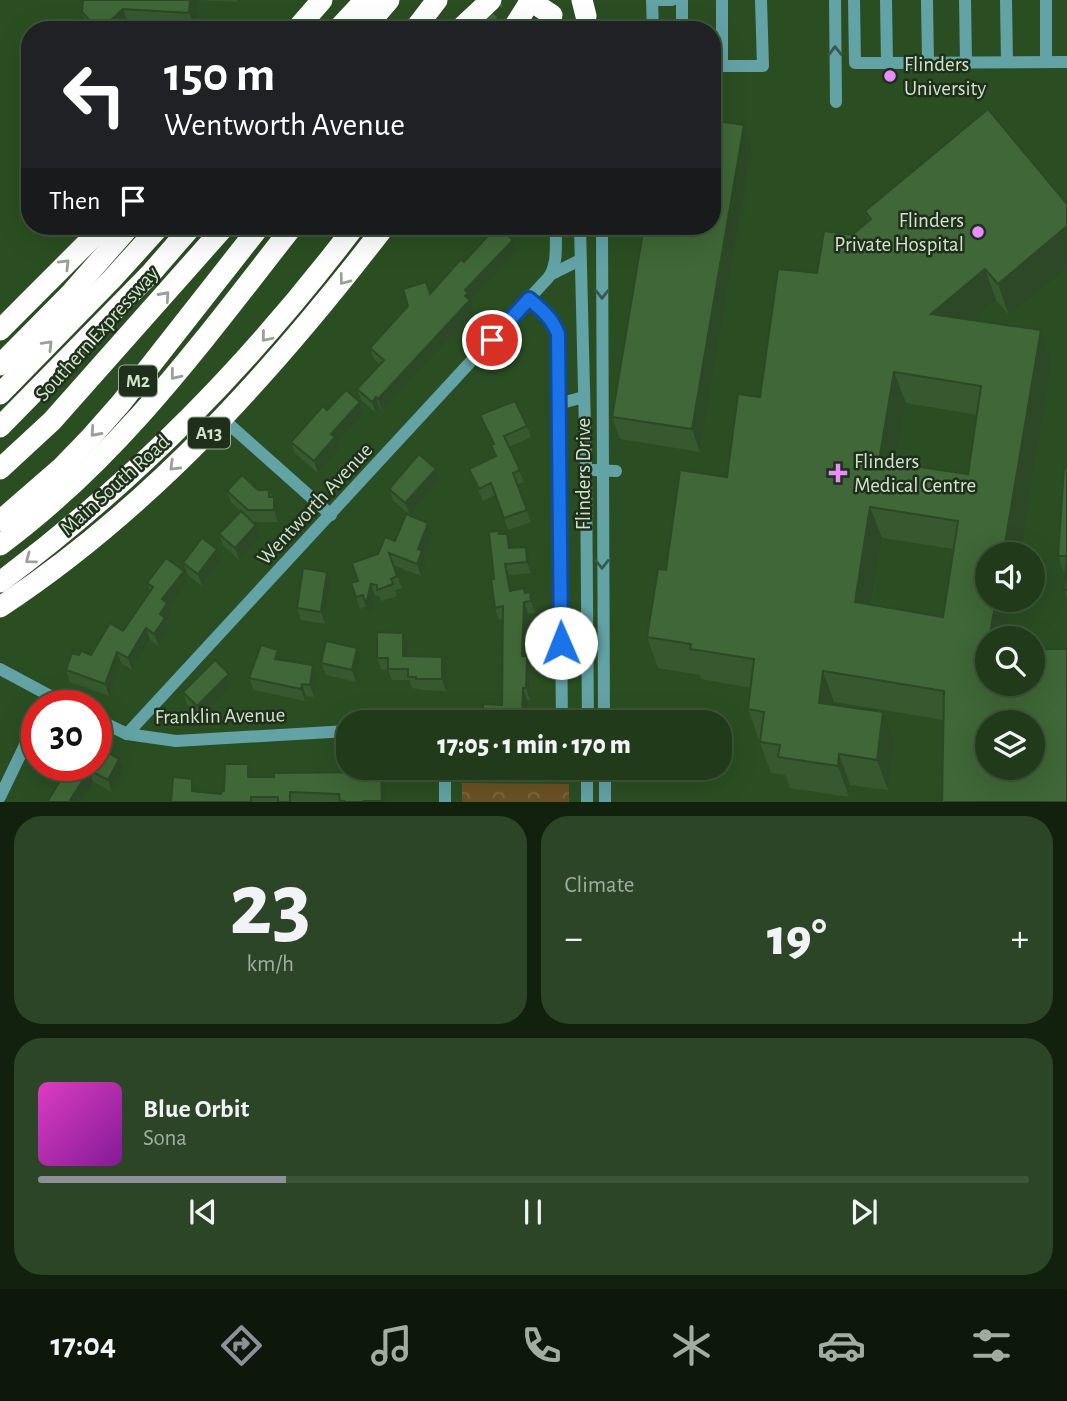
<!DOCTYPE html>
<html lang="en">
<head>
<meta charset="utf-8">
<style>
	:root { --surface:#203a1a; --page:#2d4527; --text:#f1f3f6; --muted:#a2ada2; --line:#3d5439; --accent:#8c9099 }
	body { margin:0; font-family:"Alegreya Sans",sans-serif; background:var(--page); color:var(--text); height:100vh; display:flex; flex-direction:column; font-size:26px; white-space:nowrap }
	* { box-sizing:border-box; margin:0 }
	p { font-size:23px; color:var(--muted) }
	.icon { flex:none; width:38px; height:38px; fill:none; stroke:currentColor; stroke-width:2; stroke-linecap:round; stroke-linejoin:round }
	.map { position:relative; height:802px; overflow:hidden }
	.side { display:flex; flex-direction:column; gap:14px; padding:14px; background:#12200e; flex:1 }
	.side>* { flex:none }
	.guide { position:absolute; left:21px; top:21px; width:700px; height:214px; border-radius:28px; box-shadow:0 7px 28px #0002,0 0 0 2px var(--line); background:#202124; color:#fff; overflow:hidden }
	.fabs { position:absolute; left:975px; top:542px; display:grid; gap:14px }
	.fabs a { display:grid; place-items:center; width:70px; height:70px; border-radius:50%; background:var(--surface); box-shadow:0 7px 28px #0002,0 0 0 2px var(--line); font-size:35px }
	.speed { position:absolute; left:21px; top:690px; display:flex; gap:14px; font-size:35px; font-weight:700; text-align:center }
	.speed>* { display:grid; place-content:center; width:91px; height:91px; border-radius:50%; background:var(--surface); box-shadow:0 7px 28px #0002,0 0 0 2px var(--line); line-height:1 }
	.speed .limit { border:10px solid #d22; background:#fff; color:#111 }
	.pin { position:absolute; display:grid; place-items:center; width:60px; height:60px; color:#fff; margin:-30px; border:4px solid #fff; border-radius:50%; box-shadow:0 2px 7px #0007 }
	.me { position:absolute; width:77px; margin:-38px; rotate:359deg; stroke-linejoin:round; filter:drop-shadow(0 0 5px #0008) }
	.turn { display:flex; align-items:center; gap:24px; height:147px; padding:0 28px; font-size:32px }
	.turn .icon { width:91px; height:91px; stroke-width:2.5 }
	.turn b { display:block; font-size:49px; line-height:60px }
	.then { display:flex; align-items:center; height:66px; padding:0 28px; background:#0003; gap:14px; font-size:26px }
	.big { font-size:52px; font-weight:800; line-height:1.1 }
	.side .widget { flex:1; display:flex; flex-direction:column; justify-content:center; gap:10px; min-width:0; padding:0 24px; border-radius:28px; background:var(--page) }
	.side .dial { align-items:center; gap:0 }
	.dial b { font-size:91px; line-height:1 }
	.song { display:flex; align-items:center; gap:21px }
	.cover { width:84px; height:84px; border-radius:10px; background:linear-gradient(135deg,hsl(310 70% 55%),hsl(290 70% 35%)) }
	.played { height:7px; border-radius:4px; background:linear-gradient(90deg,var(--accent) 25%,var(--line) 25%) }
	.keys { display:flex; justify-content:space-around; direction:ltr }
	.heat { display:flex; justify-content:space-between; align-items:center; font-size:38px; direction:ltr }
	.side .tiles { flex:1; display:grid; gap:14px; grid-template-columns:1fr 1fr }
	.widget:last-child { grid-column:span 2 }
	.trip { position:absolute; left:336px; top:710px; width:396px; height:70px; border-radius:28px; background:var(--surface); box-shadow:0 7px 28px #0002,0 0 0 2px var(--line); font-weight:800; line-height:70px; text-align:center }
	.tab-bar { display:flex; height:112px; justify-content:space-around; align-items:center; background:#0d170a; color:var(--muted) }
	.tab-bar .icon { width:49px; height:49px }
	.tab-bar .active { color:var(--accent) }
	.tab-bar b { font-size:32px; color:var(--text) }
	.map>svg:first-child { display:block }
	.park { fill:url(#park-crowns) }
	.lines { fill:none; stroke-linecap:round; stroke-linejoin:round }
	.highway-tunnel { stroke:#43643b; stroke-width:21; stroke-dasharray:21 10; stroke-linecap:butt }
	.minor { stroke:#63a3a6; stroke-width:12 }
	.highway { stroke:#fff; stroke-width:21 }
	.wall { fill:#36592f; fill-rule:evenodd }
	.shaded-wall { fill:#2c4826 }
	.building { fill:#3f6737; stroke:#2c4826; stroke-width:2; fill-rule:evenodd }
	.oneway { stroke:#37584c }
	.oneway2 { stroke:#9aa198 }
	.route-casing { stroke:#114b97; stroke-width:18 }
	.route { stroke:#1a73e8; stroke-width:12 }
	.poi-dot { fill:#e98dfd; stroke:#1f2f1b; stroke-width:2.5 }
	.labels { text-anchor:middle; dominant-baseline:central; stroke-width:5; stroke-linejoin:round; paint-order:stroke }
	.shield { fill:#1f2f1b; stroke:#9aad95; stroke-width:2 }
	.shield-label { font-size:19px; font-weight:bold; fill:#cee3c9 }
	.poi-label { font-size:21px; fill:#cee3c9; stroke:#1f2f1b; text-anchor:start }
	.street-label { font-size:21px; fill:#cee3c9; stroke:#1f2f1b }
</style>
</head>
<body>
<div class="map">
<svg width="1067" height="803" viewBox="0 0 1067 803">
	<defs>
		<pattern id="park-crowns" width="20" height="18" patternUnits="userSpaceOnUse" patternTransform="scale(1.75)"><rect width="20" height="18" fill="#6b5225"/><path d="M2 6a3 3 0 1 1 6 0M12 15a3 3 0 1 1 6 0" fill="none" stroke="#7f6b43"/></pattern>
	</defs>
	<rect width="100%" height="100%" fill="#2a4e22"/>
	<path class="park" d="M462 783 569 784V802H462Z"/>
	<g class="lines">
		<path class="highway-tunnel" d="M478 30 494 0"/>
		<g class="minor">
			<path d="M682 0V30"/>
			<path d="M722 0V66"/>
			<path d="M835 0 836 102"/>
			<path d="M854 0 855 63H887"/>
			<path d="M886 0 887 63 1067 62"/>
			<path d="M927 0 928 62"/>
			<path d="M965 0 966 62"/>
			<path d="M1006 0 1007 62"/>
			<path d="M1046 0V62"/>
			<path d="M653 30 652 0H672"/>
			<path d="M712 66H763L761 0"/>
			<path d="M580 226 586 470 588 723"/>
			<path d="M602 226 604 723"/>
			<path d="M552 274 580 260"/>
			<path d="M529 299C542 310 553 318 558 334L562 723"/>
			<path d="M558 404 584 397"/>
			<path d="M223 419 331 515"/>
			<path d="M593 470 616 471"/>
			<path d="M0 669 67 705"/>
			<path d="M96 719 127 734 176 741 348 731"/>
			<path d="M127 734 548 278C559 264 555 242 556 226"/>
			<path d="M445 768V803"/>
			<path d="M605 768V803"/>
			<path d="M0 797 37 720"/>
			<path d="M587 803V768"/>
		</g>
		<g class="highway">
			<path d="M529 0 552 15"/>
			<path d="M582 0 586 16"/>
			<path d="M296 30 322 0"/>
			<path d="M337 30 365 0"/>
			<path d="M363 30 389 0"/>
			<path d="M414 30 437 0"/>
			<path d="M459 30 491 0"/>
			<path d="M512 30 531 0"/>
			<path d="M0 330 104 226"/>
			<path d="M0 365 72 292 130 226"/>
			<path d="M0 394 112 279 160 226"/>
			<path d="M0 427 152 272 192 226"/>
			<path d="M0 469 52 421 225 226"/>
			<path d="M0 521 61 468 91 437 121 403 260 226"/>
			<path d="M0 545C120 456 202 342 293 226"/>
			<path d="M0 582C138 479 251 363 355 226"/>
			<path d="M0 607C152 507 275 369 385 226"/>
		</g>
	</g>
	<g class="wall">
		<path d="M83 0H237V2L199 0 197 30H89L82 12Z"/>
		<path d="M988 109 1009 315 996 300 972 320 1041 330 1052 361 1020 555H987V600H1012L1006 639 944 720 834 702V705L894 743 888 790 850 785 849 797 790 788 785 775 771 773 748 709 751 688 701 679 700 675 658 668 647 637 666 570 727 477 760 397 817 273 868 221 865 211ZM906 403 977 415 968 474 895 463ZM882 538 953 549 943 617 871 605Z"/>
		<path d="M744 125 752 148 700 452 620 439 612 417Z"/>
		<path d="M502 226H525L526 229 510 236 513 240 517 251 471 300 474 312 382 411 380 409 376 413 361 400 357 389 380 364 374 359 370 348 408 306 426 282 430 294 464 262 505 232Z"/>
		<path d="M360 402 364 414 338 443 340 449 318 473 295 453 291 442 327 410Z"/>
		<path d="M480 415 527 426 531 437 509 447 524 482 517 485 531 522 508 530 495 495 483 501 469 469 495 457 491 445 493 444Z"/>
		<path d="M1067 469V597L1064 590 1065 575 1058 556Z"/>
		<path d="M440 480 410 515 393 500 389 489Z"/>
		<path d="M269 490 278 508V522H253L256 525 261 537 239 560 223 545 219 534 240 511 231 502 227 491Z"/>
		<path d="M428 523 433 535 424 557 426 563 421 576 393 565 402 588 395 590 397 596 381 601 379 596H375L371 615 367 606 360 609 356 597 358 581 378 554 395 541Z"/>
		<path d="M499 534 512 545V548L530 559 531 573 509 575 512 591 530 592 534 604 535 613 528 614 527 657 531 668 530 700H527V723H483L502 705 503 619 499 620 495 608 494 579Z"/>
		<path d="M221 560 202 586 188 575 183 563Z"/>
		<path d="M147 583H188L169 607 172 614 167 622 170 629 159 646 150 640 132 670 121 663 109 696 70 682 66 670 79 655H91L123 631 150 591Z"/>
		<path d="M331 583 325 624 301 620 297 608Z"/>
		<path d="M408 644V656L442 657 446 668V691L420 690 419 689 412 688 409 680H392L388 670 381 669 377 658Z"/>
		<path d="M281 660 317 677 314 697 306 696 305 701 254 690 249 678Z"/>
		<path d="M361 660 356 682 326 675 321 663Z"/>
		<path d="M229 674 233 685 201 718 187 704 183 692Z"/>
		<path d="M62 765H96L124 770 112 792Z"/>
		<path d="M381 772 385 783 386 802H171L192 779 197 792 221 794 224 791 252 777H274Z"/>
	</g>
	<g class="shaded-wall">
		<path d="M190 0H199L197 30H195L189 13Z"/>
		<path d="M123 9 130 30H100Z"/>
		<path d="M744 125 752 148 700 452 692 429Z"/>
		<path d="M1067 226V267L1009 315 998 284Z"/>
		<path d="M513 240 517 251 471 300 474 312 382 411 378 399 465 296V290Z"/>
		<path d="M985 269 996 300 942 345 931 314Z"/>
		<path d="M1041 330 1052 361 1020 555H1003Z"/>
		<path d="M894 372 906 403 890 491 879 461Z"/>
		<path d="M376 397 380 409 376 413 372 402Z"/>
		<path d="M360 402 364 414 338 443 340 449 318 473 314 461 331 434Z"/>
		<path d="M436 469 440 480 410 515 405 503Z"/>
		<path d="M274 497 278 508V522L274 510Z"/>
		<path d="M870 507 882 538 866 633 855 602Z"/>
		<path d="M428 523 433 535 424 557 426 563 421 576 417 564 418 549Z"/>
		<path d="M256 525 261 537 239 560 235 548Z"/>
		<path d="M507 534 512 545 513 560 509 548Z"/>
		<path d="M526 547 530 559 531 573 527 562Z"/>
		<path d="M217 549 221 560 202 586 198 574Z"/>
		<path d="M505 564 509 575 514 603 510 591Z"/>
		<path d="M184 571 188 583 169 607 172 614 167 622 170 629 159 646 154 634 160 614 162 599Z"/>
		<path d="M327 572 331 583 325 624 321 612Z"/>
		<path d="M371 584 375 596 371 615 366 604Z"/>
		<path d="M530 592 534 604 535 613 531 601Z"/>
		<path d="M996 600H1012L1006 639H989Z"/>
		<path d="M524 602 528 614 527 657 531 668 530 700 526 688 522 656Z"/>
		<path d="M146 628 150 640 132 670 128 658Z"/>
		<path d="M403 633 408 644 407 668 403 656Z"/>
		<path d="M357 648 361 660 356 682 352 670Z"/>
		<path d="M278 650 282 662 275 659Z"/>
		<path d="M117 652 121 663 109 696 105 684Z"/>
		<path d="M442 657 446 668V691L442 679Z"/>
		<path d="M313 665 317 677 314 697 310 685Z"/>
		<path d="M823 671 834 702 830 733 819 703Z"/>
		<path d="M229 674 233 685 201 718 197 706Z"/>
		<path d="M302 684 306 696 305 701 301 689Z"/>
		<path d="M523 688 527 700V723H524L522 717Z"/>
		<path d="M883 712 894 743 888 790 877 760Z"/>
		<path d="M839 754 850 785 849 797 838 766Z"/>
		<path d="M119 759 124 770 112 792 108 780Z"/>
		<path d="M248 764 253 776 252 789 248 777Z"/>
		<path d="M89 770 93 782 81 802H69Z"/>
		<path d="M381 772 385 783 386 802H383L382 801Z"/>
		<path d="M192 779 197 791 196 802 192 791Z"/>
	</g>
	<g class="building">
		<path d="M83 0H190L189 13 123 9 100 30H98L82 12Z"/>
		<path d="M988 109 1067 204V226L998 284 985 269 931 314 1041 330 1003 555H987V600H996L989 639H987V684H1032V649H1067V802H942L944 691 823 671 819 703 883 712 877 760 839 754 838 766 778 757 780 745 760 742 764 712 748 709 754 659 690 649 691 644 647 637 658 569 666 570 680 470 727 477 738 394 760 397 778 269 817 273 824 231 852 235 871 219 865 211ZM894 372 981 386 968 474 879 461ZM870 507 958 521 943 617 855 602ZM987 723H1032V768H987Z"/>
		<path d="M712 120 744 125 692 429 612 417 644 226H712Z"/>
		<path d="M497 226 513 240 465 290 468 293 465 296 470 300 378 399 376 397 372 402 357 389 384 360 370 348 408 306 403 289 426 282 430 294 461 259 464 262Z"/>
		<path d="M346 390 360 402 331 434 335 437 314 461 291 442 323 406 327 410Z"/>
		<path d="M515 401 527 426 504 436 520 470 513 473 527 510 504 518 491 483 479 489 469 469 496 456 491 445 494 444 480 415Z"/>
		<path d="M419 454 436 469 405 503 389 489Z"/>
		<path d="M1064 468 1067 469V590H1064L1067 556H1058Z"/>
		<path d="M242 475 258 490H269V497H274V510H248L227 491Z"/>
		<path d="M241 511 256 525 235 548 219 534Z"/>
		<path d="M406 514 428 523 418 549 422 551 417 564 389 553 397 576 391 579 393 584 377 590V585L371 584 366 604 363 595 356 597 351 583 358 581 352 563 378 554 385 537 395 541Z"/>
		<path d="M498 531 499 534H507L509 548 526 547 527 562 505 564 510 591 524 588 525 593 530 592 531 601 524 602 522 656H527L526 688H523L522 717H506V723H483V704L502 705 503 606 495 608 491 579H494L489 532Z"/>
		<path d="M202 538 217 549 198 574 183 563Z"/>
		<path d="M166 558 184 571 162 599 167 603 160 614 165 618 154 634 146 628 128 658 117 652 105 684 66 670 72 653 79 655 81 651 91 655 110 623 123 631 153 587 147 583Z"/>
		<path d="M303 568 327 572 321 612 297 608Z"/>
		<path d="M377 632 403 633V656L442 657V679H416V677H408V669H388V658H377Z"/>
		<path d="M326 641 357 648 352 670 321 663Z"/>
		<path d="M261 645 278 650 275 659 313 665 310 685 302 684 301 689 249 678Z"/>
		<path d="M215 660 229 674 197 706 183 692Z"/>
		<path d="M96 746 119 759 108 780 89 770 69 802H47L70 765H96Z"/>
		<path d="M225 764H248V777H274V773L381 772 382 801H364V802H344V801H340L339 794 290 792V802H278V797H251V802H171L173 777 192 779V791L221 794 222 791H224Z"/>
	</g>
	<defs><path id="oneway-chevron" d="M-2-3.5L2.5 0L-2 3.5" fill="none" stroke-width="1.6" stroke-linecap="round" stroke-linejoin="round" transform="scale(1.75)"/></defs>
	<g class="oneway">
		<use href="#oneway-chevron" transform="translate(835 51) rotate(-91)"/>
		<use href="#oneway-chevron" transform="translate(602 294) rotate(90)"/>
		<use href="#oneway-chevron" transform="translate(602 564) rotate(90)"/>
	</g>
	<g class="oneway2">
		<use href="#oneway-chevron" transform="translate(65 264) rotate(-45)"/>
		<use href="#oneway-chevron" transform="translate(344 280) rotate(127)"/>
		<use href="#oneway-chevron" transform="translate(165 296) rotate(-48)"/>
		<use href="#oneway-chevron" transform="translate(266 337) rotate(130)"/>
		<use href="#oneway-chevron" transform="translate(48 345) rotate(-46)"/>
		<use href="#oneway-chevron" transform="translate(175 375) rotate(129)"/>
		<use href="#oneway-chevron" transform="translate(95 432) rotate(132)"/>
		<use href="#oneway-chevron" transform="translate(174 466) rotate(136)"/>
		<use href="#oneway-chevron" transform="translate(30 559) rotate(143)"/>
	</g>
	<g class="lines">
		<defs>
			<path id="route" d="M492 340 529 299C542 310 552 318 558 334L561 643"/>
		</defs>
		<use href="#route" class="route-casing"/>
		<use href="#route" class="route"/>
	</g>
	<g class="poi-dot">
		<circle cx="890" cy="76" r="7"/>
		<circle cx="978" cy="232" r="7"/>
		<path d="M834.5 462.5h7v7h7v7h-7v7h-7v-7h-7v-7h7z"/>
	</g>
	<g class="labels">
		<g class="shield">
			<rect x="119" y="365.5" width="38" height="31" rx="5"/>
			<rect x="188" y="417.5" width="42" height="31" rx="5"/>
		</g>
		<g class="shield-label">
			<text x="138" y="381">M2</text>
			<text x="209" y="433">A13</text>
		</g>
		<g class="poi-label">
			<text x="904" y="64">Flinders<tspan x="904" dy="24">University</tspan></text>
			<text x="964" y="220" text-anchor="end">Flinders<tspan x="964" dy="24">Private Hospital</tspan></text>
			<text x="854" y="461">Flinders<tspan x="854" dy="24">Medical Centre</tspan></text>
		</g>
		<g class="street-label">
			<text transform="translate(97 334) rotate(-48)">Southern Expressway</text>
			<text transform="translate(583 474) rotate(-90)">Flinders Drive</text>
			<text transform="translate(115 485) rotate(-42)">Main South Road</text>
			<text transform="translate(315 504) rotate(-47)">Wentworth Avenue</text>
			<text transform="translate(220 716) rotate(-1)">Franklin Avenue</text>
		</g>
	</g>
</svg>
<div class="fabs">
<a><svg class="icon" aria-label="sound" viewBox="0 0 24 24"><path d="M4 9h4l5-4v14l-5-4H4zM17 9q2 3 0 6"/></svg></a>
<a><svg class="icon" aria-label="search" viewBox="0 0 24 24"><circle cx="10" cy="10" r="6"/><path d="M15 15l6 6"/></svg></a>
<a><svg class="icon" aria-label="layers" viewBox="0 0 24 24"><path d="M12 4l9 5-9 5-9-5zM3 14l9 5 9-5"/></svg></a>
</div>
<div class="speed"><div class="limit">30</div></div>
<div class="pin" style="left:492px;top:340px;background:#d93025"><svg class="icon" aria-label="arrive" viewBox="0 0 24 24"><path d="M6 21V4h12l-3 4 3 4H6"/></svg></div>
<svg class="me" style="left:561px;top:643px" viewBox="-20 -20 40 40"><circle r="19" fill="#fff"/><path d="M0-13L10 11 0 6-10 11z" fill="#1a73e8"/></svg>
<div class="trip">17:05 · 1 min · 170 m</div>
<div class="guide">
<div class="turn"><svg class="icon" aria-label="left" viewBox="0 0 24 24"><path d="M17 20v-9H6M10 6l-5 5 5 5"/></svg><div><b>150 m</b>Wentworth Avenue</div></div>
<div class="then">Then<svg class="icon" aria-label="arrive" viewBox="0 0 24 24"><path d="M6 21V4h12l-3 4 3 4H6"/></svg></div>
</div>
</div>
<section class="side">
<div class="tiles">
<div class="widget dial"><b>23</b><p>km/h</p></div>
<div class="widget"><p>Climate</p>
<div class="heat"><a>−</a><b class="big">19°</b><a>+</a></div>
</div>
<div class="widget">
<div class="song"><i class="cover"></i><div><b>Blue Orbit</b><p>Sona</p></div></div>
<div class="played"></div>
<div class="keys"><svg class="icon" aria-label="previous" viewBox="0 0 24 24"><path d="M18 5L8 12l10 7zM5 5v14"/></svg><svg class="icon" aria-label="pause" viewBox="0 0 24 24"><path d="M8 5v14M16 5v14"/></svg><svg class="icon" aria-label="next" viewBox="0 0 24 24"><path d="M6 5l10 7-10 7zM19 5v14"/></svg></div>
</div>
</div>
</section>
<nav class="tab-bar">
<b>17:04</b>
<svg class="icon active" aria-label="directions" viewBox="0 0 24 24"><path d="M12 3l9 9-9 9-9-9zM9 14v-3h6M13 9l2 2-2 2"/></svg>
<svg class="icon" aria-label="music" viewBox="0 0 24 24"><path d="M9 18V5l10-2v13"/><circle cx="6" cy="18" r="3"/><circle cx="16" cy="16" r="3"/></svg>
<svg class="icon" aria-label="phone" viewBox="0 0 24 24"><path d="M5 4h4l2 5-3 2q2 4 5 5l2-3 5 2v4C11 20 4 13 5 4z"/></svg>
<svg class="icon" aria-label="climate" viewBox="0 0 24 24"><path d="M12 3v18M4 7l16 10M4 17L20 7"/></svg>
<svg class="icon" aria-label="car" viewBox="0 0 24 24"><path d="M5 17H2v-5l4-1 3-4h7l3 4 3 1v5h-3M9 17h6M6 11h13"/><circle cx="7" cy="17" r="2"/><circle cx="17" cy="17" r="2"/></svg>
<svg class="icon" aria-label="filters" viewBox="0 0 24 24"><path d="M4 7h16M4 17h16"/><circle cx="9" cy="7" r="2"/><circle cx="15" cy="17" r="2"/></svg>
</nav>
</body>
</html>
